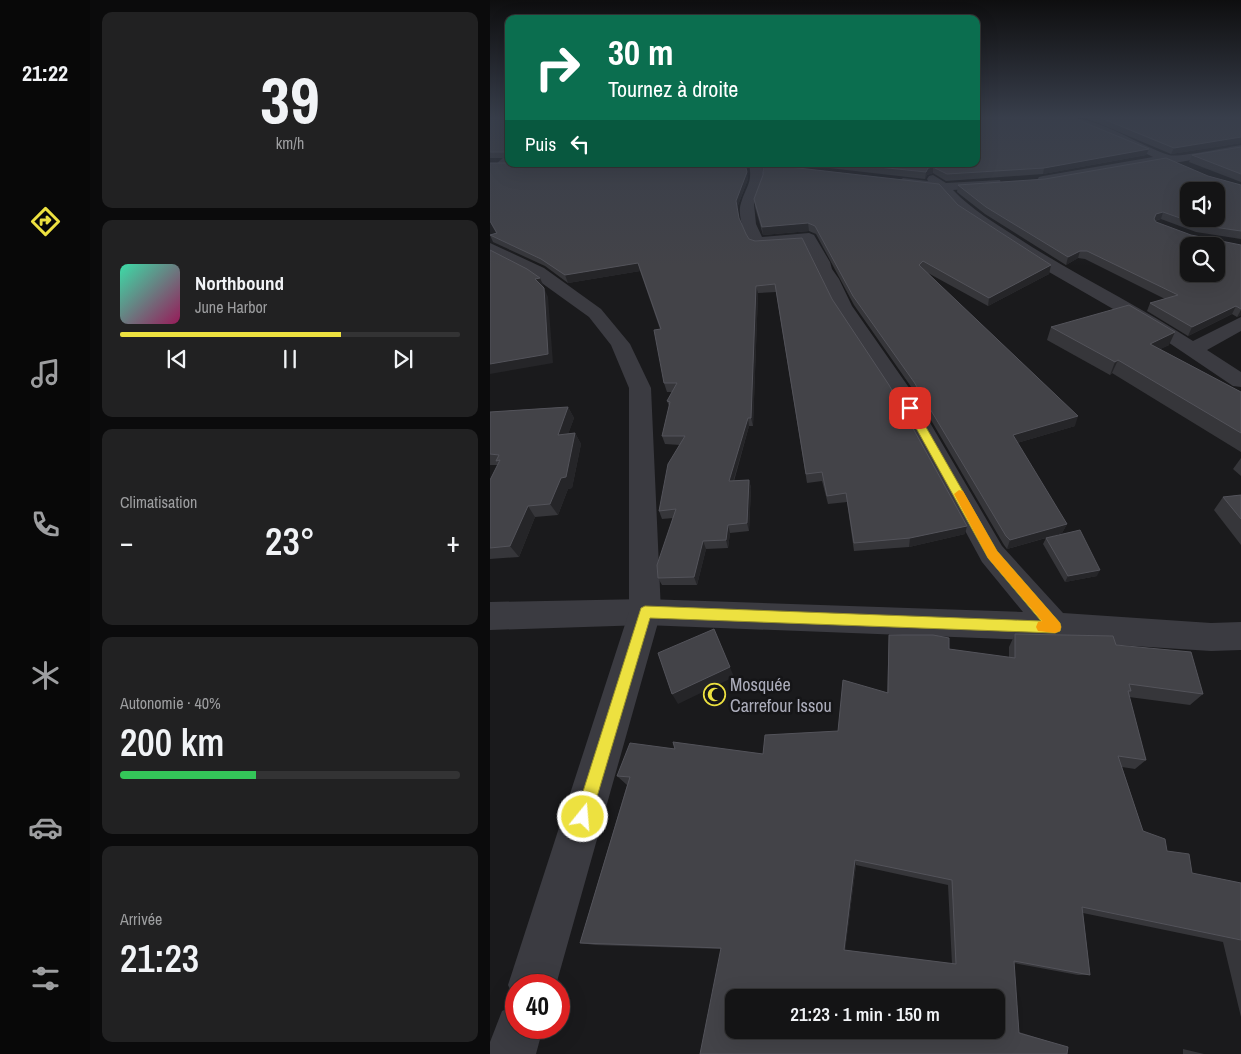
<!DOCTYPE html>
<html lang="fr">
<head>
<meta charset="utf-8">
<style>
	:root { --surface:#141415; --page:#212122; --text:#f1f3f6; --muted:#9d9ea0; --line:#333334; --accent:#ede140 }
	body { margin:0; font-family:"Archivo Narrow",sans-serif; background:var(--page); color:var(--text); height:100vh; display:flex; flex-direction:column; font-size:19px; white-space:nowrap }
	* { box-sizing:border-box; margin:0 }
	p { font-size:16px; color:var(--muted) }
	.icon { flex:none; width:28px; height:28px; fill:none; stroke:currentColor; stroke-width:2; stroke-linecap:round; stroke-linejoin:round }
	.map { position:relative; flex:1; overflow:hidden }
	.details { display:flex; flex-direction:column; gap:12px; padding:12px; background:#0b0b0c; width:400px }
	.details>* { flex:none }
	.hud { position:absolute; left:15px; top:15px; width:475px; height:152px; border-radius:10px; box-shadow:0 5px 20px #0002,0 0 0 1px var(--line); background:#0b6e4f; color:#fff; overflow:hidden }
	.controls { position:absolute; left:690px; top:182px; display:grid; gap:10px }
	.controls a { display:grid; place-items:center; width:45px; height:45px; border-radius:10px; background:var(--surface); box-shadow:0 5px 20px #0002,0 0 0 1px var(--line); font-size:25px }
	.speed { position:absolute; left:15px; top:974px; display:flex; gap:10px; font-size:25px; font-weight:700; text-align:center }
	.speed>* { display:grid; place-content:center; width:65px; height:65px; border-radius:50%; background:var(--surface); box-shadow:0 5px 20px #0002,0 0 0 1px var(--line); line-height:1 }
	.speed .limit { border:8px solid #d22; background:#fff; color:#111 }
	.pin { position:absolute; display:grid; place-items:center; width:42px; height:42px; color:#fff; margin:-21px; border-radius:10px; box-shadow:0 2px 8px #0006 }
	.me { position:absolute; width:55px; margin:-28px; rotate:17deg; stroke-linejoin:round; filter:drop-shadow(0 0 4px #0008) }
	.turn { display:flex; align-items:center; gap:18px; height:105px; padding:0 20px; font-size:22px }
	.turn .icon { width:65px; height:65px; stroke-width:2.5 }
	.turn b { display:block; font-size:35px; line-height:42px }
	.then { display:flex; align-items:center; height:48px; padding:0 20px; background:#0003; gap:10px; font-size:19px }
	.big { font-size:38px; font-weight:600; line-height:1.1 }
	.details .card { flex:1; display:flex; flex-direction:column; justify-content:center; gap:8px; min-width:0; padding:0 18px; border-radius:10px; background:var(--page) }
	.details .dial { align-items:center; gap:0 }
	.dial b { font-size:65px; line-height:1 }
	.song { display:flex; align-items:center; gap:15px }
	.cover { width:60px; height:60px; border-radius:8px; background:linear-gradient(135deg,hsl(160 70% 55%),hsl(330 70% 35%)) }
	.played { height:5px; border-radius:2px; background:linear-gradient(90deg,var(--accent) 65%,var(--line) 65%) }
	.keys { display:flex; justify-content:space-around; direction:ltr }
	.heat { display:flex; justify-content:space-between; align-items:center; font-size:28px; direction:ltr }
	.charge { height:8px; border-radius:4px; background:linear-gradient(90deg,#34c759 40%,var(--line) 0) }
	.trip { position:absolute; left:235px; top:989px; width:280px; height:50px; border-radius:10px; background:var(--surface); box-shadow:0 5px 20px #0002,0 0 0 1px var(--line); font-weight:600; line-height:50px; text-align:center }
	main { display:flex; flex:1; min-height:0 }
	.menu { display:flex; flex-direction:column; width:90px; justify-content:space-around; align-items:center; background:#080808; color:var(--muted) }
	.menu .icon { width:35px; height:35px }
	.menu .on { color:var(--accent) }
	.menu b { font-size:22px; color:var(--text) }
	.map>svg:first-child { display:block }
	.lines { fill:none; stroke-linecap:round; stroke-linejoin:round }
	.minor { fill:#3b3b41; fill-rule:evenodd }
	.tertiary { fill:#3b3b41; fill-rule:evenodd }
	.wall { fill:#36363a; fill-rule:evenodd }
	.shaded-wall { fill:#252528 }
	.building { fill:#434348; stroke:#53535a; fill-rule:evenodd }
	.route { fill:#ede140; stroke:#9a922a }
	.slow { fill:#f59e0b }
	.labels { text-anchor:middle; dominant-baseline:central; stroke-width:5; stroke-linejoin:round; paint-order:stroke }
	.near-poi-label { font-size:18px; fill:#acadbb; stroke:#151517; text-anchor:start }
</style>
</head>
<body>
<main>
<nav class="menu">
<b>21:22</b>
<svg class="icon on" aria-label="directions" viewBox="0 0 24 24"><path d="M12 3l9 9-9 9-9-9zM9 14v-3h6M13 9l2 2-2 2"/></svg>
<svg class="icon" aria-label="music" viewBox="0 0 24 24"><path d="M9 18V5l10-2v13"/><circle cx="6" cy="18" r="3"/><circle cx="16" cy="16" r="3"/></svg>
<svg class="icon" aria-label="phone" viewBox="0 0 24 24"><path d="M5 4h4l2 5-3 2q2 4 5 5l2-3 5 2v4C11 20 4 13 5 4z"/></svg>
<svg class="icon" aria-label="climate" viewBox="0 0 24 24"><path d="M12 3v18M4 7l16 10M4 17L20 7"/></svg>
<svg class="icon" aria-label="car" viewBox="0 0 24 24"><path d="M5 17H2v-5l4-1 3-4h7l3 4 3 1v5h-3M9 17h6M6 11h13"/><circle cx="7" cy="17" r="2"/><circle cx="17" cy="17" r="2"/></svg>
<svg class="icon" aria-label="filters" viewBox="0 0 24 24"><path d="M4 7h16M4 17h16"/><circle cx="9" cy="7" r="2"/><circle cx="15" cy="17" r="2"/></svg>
</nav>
<section class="details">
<div class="card dial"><b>39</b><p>km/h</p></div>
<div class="card">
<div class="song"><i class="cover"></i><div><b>Northbound</b><p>June Harbor</p></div></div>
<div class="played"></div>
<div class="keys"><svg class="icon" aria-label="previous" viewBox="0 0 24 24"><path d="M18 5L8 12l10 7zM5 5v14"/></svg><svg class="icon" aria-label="pause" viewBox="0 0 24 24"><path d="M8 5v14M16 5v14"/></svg><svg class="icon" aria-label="next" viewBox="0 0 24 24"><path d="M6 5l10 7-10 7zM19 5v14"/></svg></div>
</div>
<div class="card"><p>Climatisation</p>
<div class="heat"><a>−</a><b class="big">23°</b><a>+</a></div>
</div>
<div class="card"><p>Autonomie · 40%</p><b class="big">200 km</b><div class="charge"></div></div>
<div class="card"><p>Arrivée</p><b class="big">21:23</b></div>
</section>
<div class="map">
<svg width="751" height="1054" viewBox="0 0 751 1054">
	<rect width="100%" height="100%" fill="#1a1a1c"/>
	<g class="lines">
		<g class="minor">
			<path d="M578 118C612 118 647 145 679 155 688 158 738 147 751 145V151L679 164 674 161 553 184 549 183 547 180 549 177 553 176 663 157 629 140 593 127Z"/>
			<path d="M19 155V164L12 168 8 167 6 164 15 156Z"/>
			<path d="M259 164H271L273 173 272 188 264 204 266 224 272 237 319 233 324 235 340 262 342 269 349 279 362 306 422 392 512 546 573 613 721 623 751 622V650L721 651 565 641 155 625 0 630V602L155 599 533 612 492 562 400 392 344 306 314 243 266 247 261 245C254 235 247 214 251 203 256 186 263 183 259 164Z"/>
			<path d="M443 175 456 183 510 180 511 183 505 187 463 190C482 210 505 223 528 238 585 275 646 304 703 341L751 317V331L717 350 751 372V387L743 386 663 332 559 272 468 211 449 190 413 186 407 182 413 178 438 181 437 179 439 176Z"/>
		</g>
		<g class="tertiary">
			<path d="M0 243 54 268 111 309 140 344 161 388 171 612 66 985H26V1002L18 985 139 612V388L121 345 99 317 42 276 0 254Z"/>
			<path d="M26 1005V1028H53L46 1054H0V1042L12 1011Z"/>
		</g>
	</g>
	<g class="wall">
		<rect x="0" y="118" width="19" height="40"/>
		<path d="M596 118H751V143L681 154Z"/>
		<path d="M593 122 659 149 656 155 553 174 456 181 443 173 437 175 435 179 304 164H486Z"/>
		<path d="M751 147V182L699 162 702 155Z"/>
		<path d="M0 163 258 179 247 208 249 219 256 234 259 239 342 299 475 534 419 547 364 551 357 502 338 504 332 481 317 483 286 292 268 293 263 426H259L244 481 259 480 261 488 259 531 240 533 238 548 216 549 207 585H172L168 578 183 518 172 519 169 511 190 445 175 444 172 436 179 406 177 401 183 392H177L174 383 170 329 150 271 78 283 55 266 3 242 0 235 6 233 0 222Z"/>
		<path d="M718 176 751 185V239L706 232 671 219 665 221 666 222 701 235 751 245V315L747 317 742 314 698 336 657 311 660 303 675 299 595 259 588 258 576 265 495 214 467 192 468 185Z"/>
		<path d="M264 199 468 205 561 265 559 274 498 306 438 273 585 426 527 443 577 524 572 533 556 538 607 576 575 582 553 544 556 538 517 549 514 545 424 391 364 305 326 234 319 231 273 235 265 207Z"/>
		<path d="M561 327 679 345 670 349 751 392V452L622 373 620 375 557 340Z"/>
		<path d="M78 407 84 418 78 434 85 433 91 444 82 488 78 489 68 515 45 517 29 557 0 559V480L8 465H0V412Z"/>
		<path d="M751 458V476L743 469Z"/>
		<path d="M751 495V545L724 510 733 497Z"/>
		<path d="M525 634 626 645 713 694 700 705 639 697 656 760 645 769 632 767 653 831 702 873 751 883V1017L733 942 593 913 600 975H588L524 963 529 1032 567 1044 231 949 105 945 90 943 137 785 127 776 185 749 273 754 348 731 397 692 399 635 459 649 519 658V647ZM366 865 458 885 462 964 355 950Z"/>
		<path d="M693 1049 714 1054H693Z"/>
	</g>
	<g class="shaded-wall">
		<path d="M751 137V143L681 154 684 148Z"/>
		<path d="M659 149 656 155 553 174 554 168Z"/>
		<path d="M443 167V173L437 175 435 179 436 172 438 168Z"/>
		<path d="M257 172 258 179 247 208 246 201Z"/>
		<path d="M673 212 671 219 663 221 666 214Z"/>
		<path d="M318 223 319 231 273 235 272 227Z"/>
		<path d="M590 251 588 258 576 265 578 257Z"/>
		<path d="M148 263 150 271 78 283 75 275Z"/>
		<path d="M561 265 559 274 498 306 499 298Z"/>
		<path d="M50 278 54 287 49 288 45 279Z"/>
		<path d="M266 286 268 293 263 426 261 418Z"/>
		<path d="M54 288 58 297 63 363 0 374V364Z"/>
		<path d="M746 306 742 314 698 336 702 327Z"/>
		<path d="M751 310V315L747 317Z"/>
		<path d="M685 332 679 345 655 357 660 344Z"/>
		<path d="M628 360 622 373 620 375 625 362Z"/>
		<path d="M78 407 84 418 74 446 68 435Z"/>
		<path d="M588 416 585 426 520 445 523 435Z"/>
		<path d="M258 418 259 426 241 489 239 481Z"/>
		<path d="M85 433 91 444 82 488 78 489 68 515 60 504Z"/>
		<path d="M259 480 261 488 259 531 257 523Z"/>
		<path d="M38 506 45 517 29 557 20 546Z"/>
		<path d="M577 524 572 533 517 549 520 540Z"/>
		<path d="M238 525 240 533 238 548 236 540Z"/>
		<path d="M477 526 475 534 419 547 420 538Z"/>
		<path d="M213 541 216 549 207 585 204 577Z"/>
		<path d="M610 570 607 576 575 582 578 576Z"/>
		<path d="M224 629 244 677 188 704 182 694Z"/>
		<path d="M365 860 366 865 355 952 354 950Z"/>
	</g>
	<g class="building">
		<path d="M0 118H19V156L16 152H0Z"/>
		<path d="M486 118H586L593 122 659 149 554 168 457 174 443 167 438 168 436 172 360 164H486Z"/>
		<path d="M611 118H751V137L684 148Z"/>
		<path d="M751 147V174L702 155Z"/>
		<path d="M676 158 718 176 751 185V231L710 225 673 212 666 214 664 219 666 222 701 235 751 245V309L746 306 702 327 660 303 688 295 597 251H590L578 257 496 207 468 185 555 179ZM699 191H726V219H699ZM699 246H726V274H699Z"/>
		<path d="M19 162V164H255L257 172 246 201 249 218 256 234 259 239 265 241 312 238 342 299 399 385 477 526 420 538 364 543 356 493 337 496 332 472 316 474 285 284 266 286 261 418H258L239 481 259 480 257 523 238 525 236 540 213 541 204 577 168 578 167 565 186 509 169 511 178 464 195 436H172L180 402 177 401 187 383H174L164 330 171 329 148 263 75 275 51 259 0 235 7 233 0 221V163H16Z"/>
		<path d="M273 164 449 184 468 205 561 265 499 298 433 261 429 265 588 416 523 435 577 524 520 540 516 536 424 382 363 296 325 226 318 223 272 227 264 199 273 175Z"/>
		<path d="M0 250 37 269 50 278 45 279 54 288 58 354 0 364Z"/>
		<path d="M639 305 685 332 660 344 751 392V433L628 360 625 362 561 327Z"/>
		<path d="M78 407 68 435 85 433 76 477 71 478 60 504 38 506 20 546 0 548V480L10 460 6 461 9 455 0 454V412Z"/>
		<path d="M751 495V519L733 497Z"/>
		<path d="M590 530 610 570 578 576 556 538Z"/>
		<path d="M224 629 240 667 182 694 168 653Z"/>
		<path d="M525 634 623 636 626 645 701 652 713 694 639 684 641 691H638L656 760 628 756 653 831 675 839 677 851 699 854 702 873 751 883V940L592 907 600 975 524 961 529 1033 578 1047 577 1054H210L231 948 90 943 140 777 127 776 140 743 185 749 183 742 273 754 275 735 348 731 353 680 398 693 399 635H443L459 638V649L525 658ZM365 860 462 880 466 964 354 950ZM244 998H506V1030H244Z"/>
	</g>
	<linearGradient id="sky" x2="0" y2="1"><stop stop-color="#0e0e0f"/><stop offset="0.44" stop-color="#383e4b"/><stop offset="1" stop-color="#383e4b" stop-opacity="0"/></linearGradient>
	<rect width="751" height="266" fill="url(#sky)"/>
	<path class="route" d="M420 405 425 408 507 551 570 623 571 627 570 631 565 633 160 618 101 817 99 823 93 825 87 823 85 817 151 608 155 606 551 621 498 558 415 408Z"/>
	<path class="slow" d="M469 490 473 491 507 551 570 623 571 627 570 631 565 633 548 631 546 627 548 622 552 621 498 558 464 494Z"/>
	<defs>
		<symbol id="mosque-ring" viewBox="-11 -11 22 22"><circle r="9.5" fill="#151517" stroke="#ede140" stroke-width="1.5"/><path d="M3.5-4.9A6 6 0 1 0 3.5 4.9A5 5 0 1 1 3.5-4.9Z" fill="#ede140"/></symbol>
	</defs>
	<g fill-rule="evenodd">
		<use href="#mosque-ring" x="212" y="682" width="25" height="25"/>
	</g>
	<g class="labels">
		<g class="near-poi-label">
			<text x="240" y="684">Mosquée<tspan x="240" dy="21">Carrefour Issou</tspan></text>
		</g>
	</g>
</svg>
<div class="controls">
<a><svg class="icon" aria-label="sound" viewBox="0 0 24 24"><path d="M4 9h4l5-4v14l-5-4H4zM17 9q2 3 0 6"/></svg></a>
<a><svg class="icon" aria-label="search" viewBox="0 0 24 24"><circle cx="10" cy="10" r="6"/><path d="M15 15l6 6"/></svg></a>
</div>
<div class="speed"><div class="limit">40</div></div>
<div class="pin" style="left:420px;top:408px;background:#d93025"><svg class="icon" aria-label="arrive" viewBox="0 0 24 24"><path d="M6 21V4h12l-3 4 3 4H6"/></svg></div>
<svg class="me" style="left:93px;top:817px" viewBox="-20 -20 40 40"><circle r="17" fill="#ede140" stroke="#fff" stroke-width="3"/><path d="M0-11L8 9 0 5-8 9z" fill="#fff"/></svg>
<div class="trip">21:23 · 1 min · 150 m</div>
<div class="hud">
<div class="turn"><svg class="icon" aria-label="right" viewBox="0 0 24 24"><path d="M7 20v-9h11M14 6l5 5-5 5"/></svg><div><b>30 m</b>Tournez à droite</div></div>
<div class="then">Puis<svg class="icon" aria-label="left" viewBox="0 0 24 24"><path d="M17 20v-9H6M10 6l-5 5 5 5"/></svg></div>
</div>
</div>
</main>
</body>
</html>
